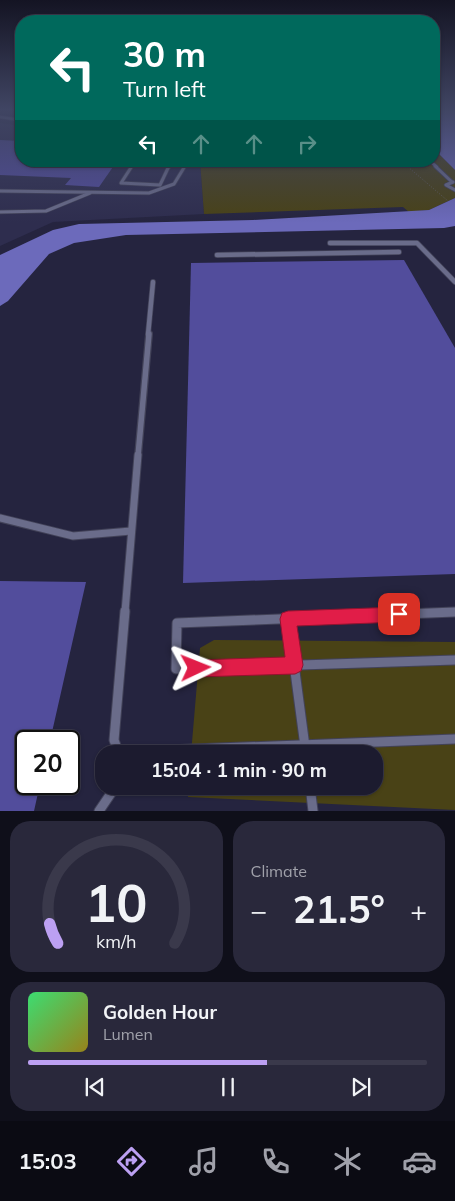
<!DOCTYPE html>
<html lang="en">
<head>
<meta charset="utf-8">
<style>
	:root { --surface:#1c1b2f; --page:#29283b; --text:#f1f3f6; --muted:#a0a1aa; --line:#3a394b; --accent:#bca0f2 }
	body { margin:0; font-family:Mulish,sans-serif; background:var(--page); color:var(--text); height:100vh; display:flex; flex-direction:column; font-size:19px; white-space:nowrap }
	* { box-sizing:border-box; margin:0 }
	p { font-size:16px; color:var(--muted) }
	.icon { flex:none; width:28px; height:28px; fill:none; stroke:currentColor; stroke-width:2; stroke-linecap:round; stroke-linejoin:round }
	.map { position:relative; height:811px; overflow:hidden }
	.details { display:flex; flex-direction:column; gap:10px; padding:10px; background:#0f0f1a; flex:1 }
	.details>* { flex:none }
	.hud { position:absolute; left:15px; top:15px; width:425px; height:152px; border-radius:20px; box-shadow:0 1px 4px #0004,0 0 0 1px var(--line); background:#00695c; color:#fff; overflow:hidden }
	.speed { position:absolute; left:15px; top:730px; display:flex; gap:10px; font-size:25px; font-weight:700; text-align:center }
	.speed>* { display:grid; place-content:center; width:65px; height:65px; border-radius:50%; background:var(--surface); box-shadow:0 1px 4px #0004,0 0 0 1px var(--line); line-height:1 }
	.speed .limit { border:2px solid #111; border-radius:8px; background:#fff; color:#111 }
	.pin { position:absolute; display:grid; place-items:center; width:42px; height:42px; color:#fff; margin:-21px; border-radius:10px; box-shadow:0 2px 8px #0006 }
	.me { position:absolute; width:55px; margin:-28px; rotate:88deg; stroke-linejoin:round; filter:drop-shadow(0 0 4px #0008) }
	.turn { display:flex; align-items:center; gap:18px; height:105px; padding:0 25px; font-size:22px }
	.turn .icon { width:65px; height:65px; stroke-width:2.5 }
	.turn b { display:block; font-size:35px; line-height:42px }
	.lanes { display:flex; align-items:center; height:48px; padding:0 25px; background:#0003; justify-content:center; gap:25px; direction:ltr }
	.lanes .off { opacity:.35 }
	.big { font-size:38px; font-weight:700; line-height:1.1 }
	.details .widget { flex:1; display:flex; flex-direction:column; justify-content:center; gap:8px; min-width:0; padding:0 18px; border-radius:20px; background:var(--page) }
	.details .dial { align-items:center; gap:0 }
	.dial svg { height:130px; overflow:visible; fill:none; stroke:var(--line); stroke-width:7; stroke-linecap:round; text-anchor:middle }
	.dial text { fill:var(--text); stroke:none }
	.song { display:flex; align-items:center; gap:15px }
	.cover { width:60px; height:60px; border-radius:8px; background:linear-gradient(135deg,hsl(140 70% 55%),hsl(50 70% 35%)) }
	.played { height:5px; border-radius:2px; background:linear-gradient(90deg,var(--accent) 60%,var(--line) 60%) }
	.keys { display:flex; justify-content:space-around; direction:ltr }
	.heat { display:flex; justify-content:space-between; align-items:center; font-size:28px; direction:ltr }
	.details .tiles { flex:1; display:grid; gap:10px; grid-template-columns:1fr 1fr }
	.widget:last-child { grid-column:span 2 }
	.trip { position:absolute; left:95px; top:745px; width:288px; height:50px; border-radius:20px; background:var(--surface); box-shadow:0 1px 4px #0004,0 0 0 1px var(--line); font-weight:700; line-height:50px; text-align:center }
	.tabs { display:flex; height:80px; justify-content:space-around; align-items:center; background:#0b0b13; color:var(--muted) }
	.tabs .icon { width:35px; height:35px }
	.tabs .current { color:var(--accent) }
	.tabs b { font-size:22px; color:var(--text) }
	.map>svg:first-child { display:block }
	.built { fill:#2e2d4e }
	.green { fill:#494216 }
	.water { fill:#6c6abb }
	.building { fill:#524d9c }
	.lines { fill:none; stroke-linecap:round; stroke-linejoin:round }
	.service-far5-casing { stroke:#424258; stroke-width:4 }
	.service-far4-casing { stroke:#424258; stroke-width:4.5 }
	.service-far3-casing { stroke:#424258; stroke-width:6 }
	.service-far2-casing { stroke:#424258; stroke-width:8 }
	.service-far1-casing { stroke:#424258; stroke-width:9 }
	.service-casing { stroke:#424258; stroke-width:11 }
	.path { stroke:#77768e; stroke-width:1; stroke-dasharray:0.5 2; stroke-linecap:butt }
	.service-far5 { stroke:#6a6c8a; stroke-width:2.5 }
	.service-far4 { stroke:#6a6c8a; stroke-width:3 }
	.service-far3 { stroke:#6a6c8a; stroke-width:4.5 }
	.service-far2 { stroke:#6a6c8a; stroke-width:5.5 }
	.service-far1 { stroke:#6a6c8a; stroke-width:7 }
	.service { stroke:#6a6c8a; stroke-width:9 }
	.route { fill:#e11d48; stroke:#92132f }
</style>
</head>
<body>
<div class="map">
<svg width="455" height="811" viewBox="0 0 455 811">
	<rect width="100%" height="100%" fill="#25243f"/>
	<path class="built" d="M0 123 21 126V161H200L204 214 53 222 0 246Z"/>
	<g class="green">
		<path d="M434 149 455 170V198L429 210 409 212 403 207 204 214 200 161H434Z"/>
		<path d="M214 640 455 642V810L188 797 189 786H374V754H191L200 648Z"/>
	</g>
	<g class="water">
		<path d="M434 109H455V170L434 149Z"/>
		<path d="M455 198V226L444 228 126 235 74 243 49 254 8 301 0 306V255L53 230 79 224 253 220 429 210Z"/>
	</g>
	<g class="building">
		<path d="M0 140 21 141V161H87L86 163 115 164 99 187 65 185 71 178 0 175Z"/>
		<path d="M404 260 455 348V574L183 583 191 263Z"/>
		<path d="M0 581 86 582 50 741H26V784H40L34 811H0Z"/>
	</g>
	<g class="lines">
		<defs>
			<g id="service-far5">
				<path d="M0 117 21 120"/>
				<path d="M430 161 437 167"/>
				<path d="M131 167 135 161"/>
				<path d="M169 167 172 161"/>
				<path d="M184 167 187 161"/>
			</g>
			<g id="service-far4">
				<path d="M132 166 121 183 160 185 169 166"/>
				<path d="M435 166 452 182"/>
				<path d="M453 182 446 185 455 190"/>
				<path d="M0 191 149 193 174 184 185 166"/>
				<path d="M0 212 46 211 90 193"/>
			</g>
			<g id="service-far3">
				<path d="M330 243H417L455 282"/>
				<path d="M217 255 399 252"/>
				<path d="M148 335 153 282"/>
			</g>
			<path id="service-far2" d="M138 456 149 334"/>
			<g id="service-far1">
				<path d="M0 518 73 536 131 531"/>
				<path d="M125 612 138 455"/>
			</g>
			<g id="service">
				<path d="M455 612 177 623 176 669 455 660"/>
				<path d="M288 619 306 754"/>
				<path d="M119 754 114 740 125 611"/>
				<path d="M162 754 167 750 455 739"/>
				<path d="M310 786 313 811"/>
				<path d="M99 811 116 786"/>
			</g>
		</defs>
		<use href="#service-far5" class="service-far5-casing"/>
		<use href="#service-far4" class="service-far4-casing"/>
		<use href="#service-far3" class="service-far3-casing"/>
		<use href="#service-far2" class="service-far2-casing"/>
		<use href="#service-far1" class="service-far1-casing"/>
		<use href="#service" class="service-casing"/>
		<path class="path" d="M401 161 448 201"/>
		<use href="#service-far5" class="service-far5"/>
		<use href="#service-far4" class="service-far4"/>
		<use href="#service-far3" class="service-far3"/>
		<use href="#service-far2" class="service-far2"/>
		<use href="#service-far1" class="service-far1"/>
		<use href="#service" class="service"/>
	</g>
	<linearGradient id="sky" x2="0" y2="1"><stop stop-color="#141423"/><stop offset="0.49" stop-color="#404563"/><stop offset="1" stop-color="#404563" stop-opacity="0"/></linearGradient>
	<rect width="455" height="223" fill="url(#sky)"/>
	<path class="route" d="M399 607 405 609 407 614 405 620 399 622 297 626 303 665 301 671 295 674 196 677 189 675 187 668 189 662 196 660 285 657 280 619 282 613 288 611Z"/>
</svg>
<div class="speed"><div class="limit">20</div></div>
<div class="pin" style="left:399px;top:614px;background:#d93025"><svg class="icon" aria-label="arrive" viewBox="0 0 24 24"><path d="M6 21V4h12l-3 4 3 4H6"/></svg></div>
<svg class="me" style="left:196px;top:668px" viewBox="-20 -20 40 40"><path d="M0-17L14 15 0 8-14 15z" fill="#e11d48" stroke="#fff" stroke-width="4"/></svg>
<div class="trip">15:04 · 1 min · 90 m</div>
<div class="hud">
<div class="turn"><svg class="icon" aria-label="left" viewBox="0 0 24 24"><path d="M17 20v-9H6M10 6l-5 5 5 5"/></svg><div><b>30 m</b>Turn left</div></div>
<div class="lanes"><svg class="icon" aria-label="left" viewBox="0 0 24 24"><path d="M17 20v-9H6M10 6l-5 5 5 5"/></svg><svg class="icon off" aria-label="ahead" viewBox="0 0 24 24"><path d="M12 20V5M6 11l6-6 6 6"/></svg><svg class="icon off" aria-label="ahead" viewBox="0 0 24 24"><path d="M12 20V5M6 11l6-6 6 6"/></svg><svg class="icon off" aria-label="right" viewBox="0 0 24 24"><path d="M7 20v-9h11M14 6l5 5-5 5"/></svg></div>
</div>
</div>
<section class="details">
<div class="tiles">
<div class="widget dial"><svg viewBox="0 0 100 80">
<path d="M14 69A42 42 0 1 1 86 69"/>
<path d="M14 69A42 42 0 0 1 9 57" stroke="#bca0f2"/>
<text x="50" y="56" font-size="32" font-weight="700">10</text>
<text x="50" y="72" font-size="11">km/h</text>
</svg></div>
<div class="widget"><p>Climate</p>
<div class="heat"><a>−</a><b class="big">21.5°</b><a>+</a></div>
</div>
<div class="widget">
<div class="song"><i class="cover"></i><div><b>Golden Hour</b><p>Lumen</p></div></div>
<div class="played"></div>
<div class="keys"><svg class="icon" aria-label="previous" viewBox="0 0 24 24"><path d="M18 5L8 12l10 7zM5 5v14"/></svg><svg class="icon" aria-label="pause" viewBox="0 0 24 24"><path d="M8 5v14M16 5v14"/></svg><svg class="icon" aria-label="next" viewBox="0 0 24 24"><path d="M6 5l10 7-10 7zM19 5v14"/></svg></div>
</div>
</div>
</section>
<nav class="tabs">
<b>15:03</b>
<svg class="icon current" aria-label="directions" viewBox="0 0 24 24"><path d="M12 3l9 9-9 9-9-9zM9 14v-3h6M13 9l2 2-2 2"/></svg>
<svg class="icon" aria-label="music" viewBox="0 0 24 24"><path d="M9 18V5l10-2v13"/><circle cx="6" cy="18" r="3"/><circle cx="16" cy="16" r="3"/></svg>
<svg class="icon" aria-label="phone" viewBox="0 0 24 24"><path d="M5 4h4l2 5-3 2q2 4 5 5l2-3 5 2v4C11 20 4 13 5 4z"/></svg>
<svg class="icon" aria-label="climate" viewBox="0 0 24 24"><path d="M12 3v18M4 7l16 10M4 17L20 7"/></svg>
<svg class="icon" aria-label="car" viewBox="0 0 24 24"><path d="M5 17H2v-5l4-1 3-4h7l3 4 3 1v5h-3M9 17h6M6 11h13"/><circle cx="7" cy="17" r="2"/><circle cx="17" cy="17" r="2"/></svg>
</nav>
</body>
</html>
